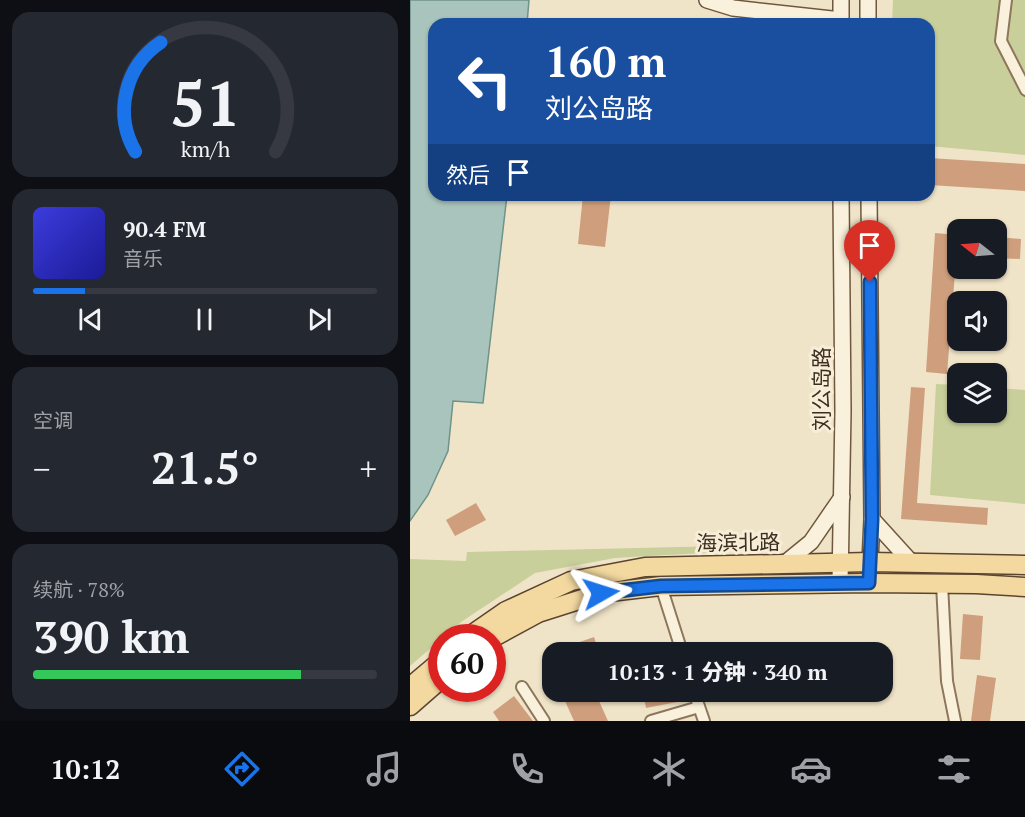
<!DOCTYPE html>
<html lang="zh">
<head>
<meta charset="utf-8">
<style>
	:root { --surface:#171b24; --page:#242831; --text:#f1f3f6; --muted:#9ea1a6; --line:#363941; --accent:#1a73e8 }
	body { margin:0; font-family:"PT Serif","Noto Sans SC",serif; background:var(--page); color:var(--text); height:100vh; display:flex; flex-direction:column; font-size:22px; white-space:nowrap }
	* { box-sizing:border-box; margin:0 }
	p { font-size:20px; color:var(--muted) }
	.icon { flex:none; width:33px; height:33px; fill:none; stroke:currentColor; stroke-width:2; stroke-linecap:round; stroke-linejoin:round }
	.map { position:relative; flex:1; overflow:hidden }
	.panel { display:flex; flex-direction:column; gap:12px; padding:12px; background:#0d0f14; width:410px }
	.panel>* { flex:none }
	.banner { position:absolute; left:18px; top:18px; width:507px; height:183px; border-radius:18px; box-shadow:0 2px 4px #0004; background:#1a4fa0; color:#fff; overflow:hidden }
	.needle { width:39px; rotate:287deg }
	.fabs { position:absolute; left:537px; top:219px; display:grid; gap:12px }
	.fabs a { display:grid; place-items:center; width:60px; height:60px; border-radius:12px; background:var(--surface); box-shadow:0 2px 4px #0004; font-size:30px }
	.speed { position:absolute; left:18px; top:624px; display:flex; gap:12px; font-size:30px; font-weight:700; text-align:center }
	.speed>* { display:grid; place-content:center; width:78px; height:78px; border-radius:50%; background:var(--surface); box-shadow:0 2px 4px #0004; line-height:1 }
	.speed .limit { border:9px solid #d22; background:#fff; color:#111 }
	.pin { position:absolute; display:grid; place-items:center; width:51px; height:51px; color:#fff; margin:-62px -26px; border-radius:50% 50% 50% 0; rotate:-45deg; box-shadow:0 0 6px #0007 }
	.pin .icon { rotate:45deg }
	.me { position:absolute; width:66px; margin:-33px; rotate:84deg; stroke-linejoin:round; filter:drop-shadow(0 0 4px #0008) }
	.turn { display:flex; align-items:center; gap:21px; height:126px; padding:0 18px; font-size:27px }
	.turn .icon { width:78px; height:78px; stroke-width:2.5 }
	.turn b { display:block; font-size:42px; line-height:51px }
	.then { display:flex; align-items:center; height:57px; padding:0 18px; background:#0003; gap:12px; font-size:22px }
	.big { font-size:45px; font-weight:800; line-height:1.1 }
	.panel .widget { flex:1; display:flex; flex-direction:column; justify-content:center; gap:9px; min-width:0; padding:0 21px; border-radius:18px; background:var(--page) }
	.panel .dial { align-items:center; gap:0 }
	.dial svg { height:156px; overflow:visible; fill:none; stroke:var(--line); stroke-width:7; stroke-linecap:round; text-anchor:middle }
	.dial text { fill:var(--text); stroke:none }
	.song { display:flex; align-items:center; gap:18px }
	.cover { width:72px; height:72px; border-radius:9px; background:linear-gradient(135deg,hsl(240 70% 55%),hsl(240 70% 35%)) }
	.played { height:6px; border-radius:3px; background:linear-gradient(90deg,var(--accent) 15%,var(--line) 15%) }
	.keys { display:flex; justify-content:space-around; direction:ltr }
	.heat { display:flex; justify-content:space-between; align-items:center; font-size:33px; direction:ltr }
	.charge { height:9px; border-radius:4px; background:linear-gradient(90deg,#34c759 78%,var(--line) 0) }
	.trip { position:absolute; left:132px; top:642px; width:351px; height:60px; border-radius:18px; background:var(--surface); box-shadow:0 2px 4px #0004; font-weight:800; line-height:60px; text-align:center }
	.tabs { display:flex; height:96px; justify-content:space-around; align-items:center; background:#090b0e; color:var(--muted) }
	.tabs .icon { width:42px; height:42px }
	.tabs .current { color:var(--accent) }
	.tabs b { font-size:27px; color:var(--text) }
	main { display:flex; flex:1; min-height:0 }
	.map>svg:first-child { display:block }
	.green { fill:#c9cf9b }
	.water { fill:#a9c4bc; stroke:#6f938a; stroke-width:1.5 }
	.building { fill:#cf9f7d }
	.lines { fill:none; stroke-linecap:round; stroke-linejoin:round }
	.street-casing { stroke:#8d765c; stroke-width:14 }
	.secondary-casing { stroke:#6f573f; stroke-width:18 }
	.primary-casing { stroke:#5b4430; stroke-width:21 }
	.street { stroke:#faf1dc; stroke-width:10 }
	.secondary { stroke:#faf1dc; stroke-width:15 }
	.primary { stroke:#f3d9a0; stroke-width:18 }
	.route-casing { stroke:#114b97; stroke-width:15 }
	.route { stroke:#1a73e8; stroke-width:10 }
	.labels { text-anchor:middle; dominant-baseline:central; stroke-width:6; stroke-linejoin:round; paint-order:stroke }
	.street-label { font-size:21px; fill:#3d2e20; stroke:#f7eed8 }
</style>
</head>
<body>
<main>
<section class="panel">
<div class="widget dial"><svg viewBox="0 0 100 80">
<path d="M14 69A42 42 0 1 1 86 69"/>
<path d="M14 69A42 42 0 0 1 27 13" stroke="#1a73e8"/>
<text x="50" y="56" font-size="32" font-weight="700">51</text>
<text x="50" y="72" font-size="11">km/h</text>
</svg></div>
<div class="widget">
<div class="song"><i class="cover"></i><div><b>90.4 FM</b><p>音乐</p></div></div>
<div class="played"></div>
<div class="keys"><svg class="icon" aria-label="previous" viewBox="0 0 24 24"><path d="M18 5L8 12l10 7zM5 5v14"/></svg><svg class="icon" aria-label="pause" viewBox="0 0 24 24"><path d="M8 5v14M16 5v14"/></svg><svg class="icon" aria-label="next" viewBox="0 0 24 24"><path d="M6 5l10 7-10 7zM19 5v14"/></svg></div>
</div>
<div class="widget"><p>空调</p>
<div class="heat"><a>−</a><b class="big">21.5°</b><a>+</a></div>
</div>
<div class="widget"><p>续航 · 78%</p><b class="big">390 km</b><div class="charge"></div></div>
</section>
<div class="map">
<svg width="616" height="721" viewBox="0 0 616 721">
	<rect width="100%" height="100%" fill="#f0e4c8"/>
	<g class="green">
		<path d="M483 0H615V155L519 146V24H482Z"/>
		<path d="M526 384 547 385 548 412H586L587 388 615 390V504L520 495Z"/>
		<path d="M313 546 312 552 205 558 125 573 51 622 0 666V559L56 561 57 552Z"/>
	</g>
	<path class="water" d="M0 0H119L117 24H24V195H97L73 403 43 401 38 451 18 495 0 521Z"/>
	<g class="building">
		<path d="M519 158 615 164V191L519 185Z"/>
		<path d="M173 195H201L195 247 168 244Z"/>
		<path d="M525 233 548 235 537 374 516 372Z"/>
		<path d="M586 237 611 239 610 259 586 258Z"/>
		<path d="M501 387 515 388 507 503 578 508 577 525 491 519Z"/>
		<path d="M66 503 76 520 45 536 36 520Z"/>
		<path d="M553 614 573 616 570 660 550 659Z"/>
		<path d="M184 637 189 652H144V651Z"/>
		<path d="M567 675 586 678 580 721H561Z"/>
		<path d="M151 692H185L198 721H164Z"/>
		<path d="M233 692H265L267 702 236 708Z"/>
		<path d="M104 696 123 721H89L83 712Z"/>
	</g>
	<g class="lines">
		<defs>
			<g id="street">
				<path d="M596 0 591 41 616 90"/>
				<path d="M532 584 537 681 545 721"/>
				<path d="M251 586 272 652"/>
				<path d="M112 687 134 721"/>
				<path d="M284 692 294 721"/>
				<path d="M241 721 289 707"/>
			</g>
			<g id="secondary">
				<path d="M297 0 323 8 431 20"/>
				<path d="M431 0V24"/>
				<path d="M458 0V24"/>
				<path d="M462 519 501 562"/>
				<path d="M374 564 401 542 432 497"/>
				<path d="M430 583 433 411 431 195"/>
				<path d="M459 583 462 519 459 195"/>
			</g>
			<g id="primary">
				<path d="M57 638 96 611 161 581 235 567 460 562 616 565"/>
				<path d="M82 638 128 613 191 593 251 586 459 583 566 584 616 587"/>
				<path d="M0 687 32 660"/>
				<path d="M0 706 32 678"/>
			</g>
		</defs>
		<use href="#street" class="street-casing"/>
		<use href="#secondary" class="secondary-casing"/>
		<use href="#primary" class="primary-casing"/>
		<use href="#street" class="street"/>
		<use href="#secondary" class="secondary"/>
		<use href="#primary" class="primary"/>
	</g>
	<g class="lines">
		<defs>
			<path id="route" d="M191 593 251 586 459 583 462 519 460 282"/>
		</defs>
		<use href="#route" class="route-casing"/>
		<use href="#route" class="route"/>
	</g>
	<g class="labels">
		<g class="street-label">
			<text transform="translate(411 389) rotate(-90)">刘公岛路</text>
			<text transform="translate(328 542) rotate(-1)">海滨北路</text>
		</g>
	</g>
</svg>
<div class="fabs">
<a><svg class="needle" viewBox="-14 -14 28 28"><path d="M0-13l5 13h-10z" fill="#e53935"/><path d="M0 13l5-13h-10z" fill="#9ea1a6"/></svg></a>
<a><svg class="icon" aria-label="sound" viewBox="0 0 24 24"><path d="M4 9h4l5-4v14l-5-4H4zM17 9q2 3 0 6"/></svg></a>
<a><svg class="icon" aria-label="layers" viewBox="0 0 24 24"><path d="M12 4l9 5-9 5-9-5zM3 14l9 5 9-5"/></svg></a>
</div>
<div class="speed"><div class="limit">60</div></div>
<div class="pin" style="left:460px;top:282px;background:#d93025"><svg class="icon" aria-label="arrive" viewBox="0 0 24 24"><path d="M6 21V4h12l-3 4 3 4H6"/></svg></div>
<svg class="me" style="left:191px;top:593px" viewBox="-20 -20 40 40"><path d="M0-17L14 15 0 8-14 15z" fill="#1a73e8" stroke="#fff" stroke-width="4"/></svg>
<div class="trip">10:13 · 1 分钟 · 340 m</div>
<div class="banner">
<div class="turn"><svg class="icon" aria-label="left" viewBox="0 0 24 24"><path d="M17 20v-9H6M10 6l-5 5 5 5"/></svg><div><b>160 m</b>刘公岛路</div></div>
<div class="then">然后<svg class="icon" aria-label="arrive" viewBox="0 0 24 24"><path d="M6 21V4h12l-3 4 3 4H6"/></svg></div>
</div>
</div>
</main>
<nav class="tabs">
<b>10:12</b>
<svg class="icon current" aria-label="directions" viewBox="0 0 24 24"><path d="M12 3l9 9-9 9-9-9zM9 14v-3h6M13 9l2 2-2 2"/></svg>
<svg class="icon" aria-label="music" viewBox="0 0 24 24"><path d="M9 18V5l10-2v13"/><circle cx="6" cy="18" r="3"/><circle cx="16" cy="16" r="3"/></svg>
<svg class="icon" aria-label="phone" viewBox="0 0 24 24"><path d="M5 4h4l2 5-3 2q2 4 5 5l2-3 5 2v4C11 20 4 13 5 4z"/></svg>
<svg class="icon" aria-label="climate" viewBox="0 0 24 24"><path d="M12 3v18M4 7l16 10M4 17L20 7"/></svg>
<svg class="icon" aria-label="car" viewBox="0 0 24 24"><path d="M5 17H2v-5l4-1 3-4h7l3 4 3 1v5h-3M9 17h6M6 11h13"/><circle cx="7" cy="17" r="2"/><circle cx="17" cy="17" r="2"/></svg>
<svg class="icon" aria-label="filters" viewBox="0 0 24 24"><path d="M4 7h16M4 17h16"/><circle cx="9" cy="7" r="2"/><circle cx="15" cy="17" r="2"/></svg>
</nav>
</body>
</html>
